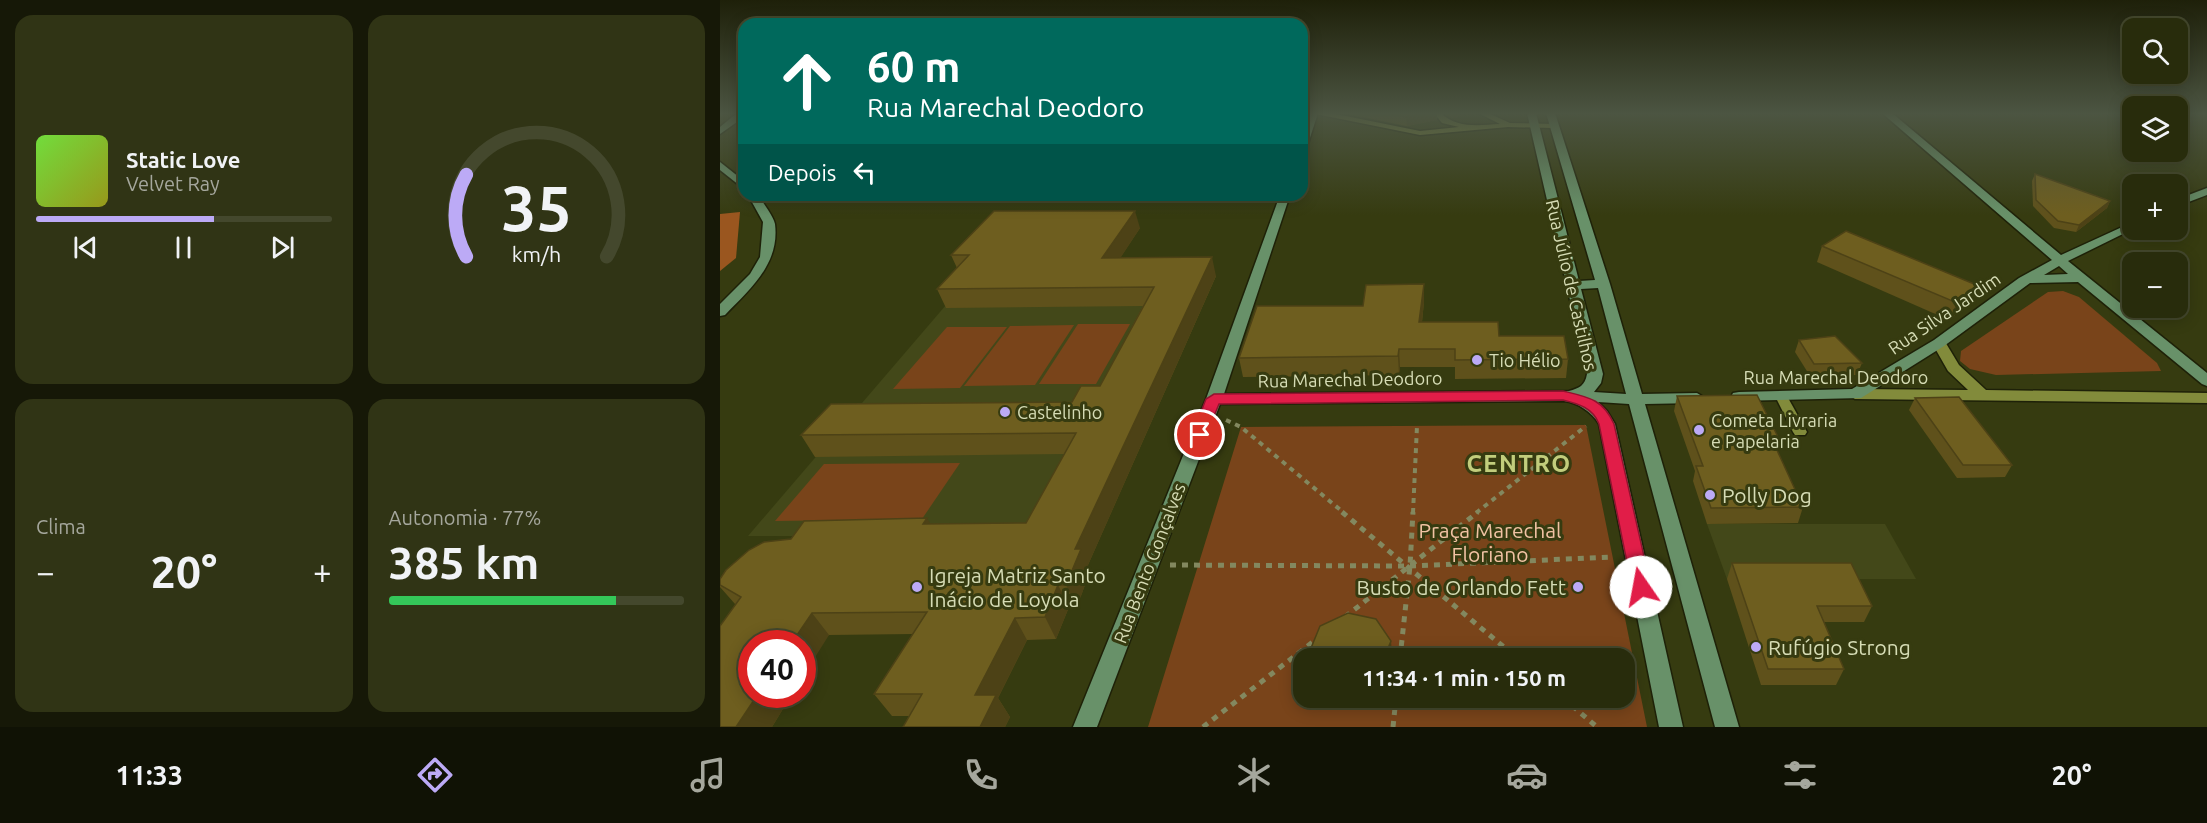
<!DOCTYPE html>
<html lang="pt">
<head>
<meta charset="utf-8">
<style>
	:root { --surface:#282c0c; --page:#303415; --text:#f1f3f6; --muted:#a5a79d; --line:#44482d; --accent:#bcaaf6 }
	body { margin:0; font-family:Ubuntu,sans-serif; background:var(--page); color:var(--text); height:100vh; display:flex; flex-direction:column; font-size:22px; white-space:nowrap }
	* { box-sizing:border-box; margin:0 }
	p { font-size:20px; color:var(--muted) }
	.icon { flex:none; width:33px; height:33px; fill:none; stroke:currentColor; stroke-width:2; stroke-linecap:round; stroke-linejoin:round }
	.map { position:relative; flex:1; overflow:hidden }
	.drawer { display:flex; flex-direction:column; gap:15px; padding:15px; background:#161807; width:720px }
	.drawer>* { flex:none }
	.top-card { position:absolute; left:18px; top:18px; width:570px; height:183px; border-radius:18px; box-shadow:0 3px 15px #0003,0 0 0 2px var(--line); background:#00695c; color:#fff; overflow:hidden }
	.tools { position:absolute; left:1402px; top:18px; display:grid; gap:12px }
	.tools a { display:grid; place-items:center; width:66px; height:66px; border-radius:12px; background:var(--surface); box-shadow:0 3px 15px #0003,0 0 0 2px var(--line); font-size:30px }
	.speed { position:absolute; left:18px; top:630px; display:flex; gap:12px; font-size:30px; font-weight:700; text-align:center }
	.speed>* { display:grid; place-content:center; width:78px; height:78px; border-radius:50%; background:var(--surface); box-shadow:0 3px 15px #0003,0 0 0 2px var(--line); line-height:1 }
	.speed .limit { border:9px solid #d22; background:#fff; color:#111 }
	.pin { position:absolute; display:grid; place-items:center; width:51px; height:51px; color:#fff; margin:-26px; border:3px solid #fff; border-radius:50%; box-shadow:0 2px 6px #0007 }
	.me { position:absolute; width:66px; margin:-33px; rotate:348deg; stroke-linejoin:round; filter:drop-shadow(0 0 4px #0008) }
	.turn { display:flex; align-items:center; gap:21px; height:126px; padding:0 30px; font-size:27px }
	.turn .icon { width:78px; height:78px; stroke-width:2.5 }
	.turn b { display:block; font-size:42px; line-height:51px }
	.then { display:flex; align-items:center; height:57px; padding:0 30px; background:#0003; gap:12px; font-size:22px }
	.big { font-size:45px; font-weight:700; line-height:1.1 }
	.drawer .widget { flex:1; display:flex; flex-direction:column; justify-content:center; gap:9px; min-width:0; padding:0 21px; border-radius:18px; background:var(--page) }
	.drawer .dial { align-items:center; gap:0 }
	.dial svg { height:156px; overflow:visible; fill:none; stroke:var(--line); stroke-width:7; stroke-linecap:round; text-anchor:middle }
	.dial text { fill:var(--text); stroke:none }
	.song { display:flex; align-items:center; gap:18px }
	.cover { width:72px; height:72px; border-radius:9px; background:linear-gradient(135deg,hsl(100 70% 55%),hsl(60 70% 35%)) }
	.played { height:6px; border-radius:3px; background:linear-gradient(90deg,var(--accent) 60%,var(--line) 60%) }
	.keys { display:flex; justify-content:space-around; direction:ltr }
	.heat { display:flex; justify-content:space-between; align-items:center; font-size:33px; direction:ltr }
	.charge { height:9px; border-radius:4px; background:linear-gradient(90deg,#34c759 77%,var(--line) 0) }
	.drawer .tiles { flex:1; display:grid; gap:15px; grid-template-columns:repeat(2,1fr) }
	.trip { position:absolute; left:573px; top:648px; width:342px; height:60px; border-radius:18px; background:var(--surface); box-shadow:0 3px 15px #0003,0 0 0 2px var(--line); font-weight:700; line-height:60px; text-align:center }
	.tab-bar { display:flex; height:96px; justify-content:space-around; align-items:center; background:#101205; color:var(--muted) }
	.tab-bar .icon { width:42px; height:42px }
	.tab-bar .selected { color:var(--accent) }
	.tab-bar b { font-size:27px; color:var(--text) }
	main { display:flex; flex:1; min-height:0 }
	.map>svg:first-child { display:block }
	.built { fill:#434819 }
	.green { fill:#79441a; fill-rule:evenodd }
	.forest { fill:#9a561f }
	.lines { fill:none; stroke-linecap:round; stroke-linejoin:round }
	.lane-casing { stroke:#1e2108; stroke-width:3 }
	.street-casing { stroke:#1e2108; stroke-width:3 }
	.secondary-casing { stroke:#1e2108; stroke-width:3 }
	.path-far1 { stroke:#83885f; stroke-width:4; stroke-dasharray:5 5; stroke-linecap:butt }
	.path { stroke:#83885f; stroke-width:5; stroke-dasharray:6 6; stroke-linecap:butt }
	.lane { fill:#828b3b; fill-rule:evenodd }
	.street { fill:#828b3b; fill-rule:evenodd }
	.secondary { fill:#689169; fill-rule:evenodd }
	.wall { fill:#5f511b }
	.shaded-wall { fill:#4d4216 }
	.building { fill:#6e5e1f; stroke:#4d4216; stroke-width:1.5 }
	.route { fill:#e11d48; stroke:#92132f; stroke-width:1.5 }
	.poi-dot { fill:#bcaaf6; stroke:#363b10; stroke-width:2 }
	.labels { text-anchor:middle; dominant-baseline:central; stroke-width:6; stroke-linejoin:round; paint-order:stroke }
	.street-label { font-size:18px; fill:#d6dcb5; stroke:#363b10 }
	.poi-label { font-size:18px; fill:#d6dcb5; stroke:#363b10; text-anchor:start }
	.near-poi-label { font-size:21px; fill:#d6dcb5; stroke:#363b10; text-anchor:start }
	.near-park-label { font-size:21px; fill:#f1c2a3; stroke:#363b10 }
	.district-label { font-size:24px; font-weight:bold; letter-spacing:1.5px; fill:#c2cd7c; stroke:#363b10 }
</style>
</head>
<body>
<main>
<section class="drawer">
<div class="tiles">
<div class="widget">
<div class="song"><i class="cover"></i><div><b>Static Love</b><p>Velvet Ray</p></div></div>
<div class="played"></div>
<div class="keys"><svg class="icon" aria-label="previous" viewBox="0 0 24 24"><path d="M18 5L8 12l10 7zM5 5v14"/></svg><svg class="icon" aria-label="pause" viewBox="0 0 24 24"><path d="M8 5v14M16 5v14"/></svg><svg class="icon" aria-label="next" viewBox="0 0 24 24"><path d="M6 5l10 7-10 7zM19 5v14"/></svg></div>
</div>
<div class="widget dial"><svg viewBox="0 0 100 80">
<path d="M14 69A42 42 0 1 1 86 69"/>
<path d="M14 69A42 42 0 0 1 14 27" stroke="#bcaaf6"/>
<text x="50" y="56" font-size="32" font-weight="700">35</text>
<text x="50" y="72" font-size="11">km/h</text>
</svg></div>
<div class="widget"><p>Clima</p>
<div class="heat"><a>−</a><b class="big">20°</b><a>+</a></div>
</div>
<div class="widget"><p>Autonomia · 77%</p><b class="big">385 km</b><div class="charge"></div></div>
</div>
</section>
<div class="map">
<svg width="1487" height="727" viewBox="0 0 1487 727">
	<rect width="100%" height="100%" fill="#363b10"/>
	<g class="built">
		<path d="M496 276 380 537 28 536 250 277Z"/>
		<path d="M987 524H1165L1196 579H1007Z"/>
	</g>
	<g class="green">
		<path d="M1343 291 1359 297 1437 363 1441 371 1276 375 1250 369 1240 361 1241 351 1328 292Z"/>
		<path d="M358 324H410L376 384H319Z"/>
		<path d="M354 325 315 385 244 386 290 326Z"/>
		<path d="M227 327H287L240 388 173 389Z"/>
		<path d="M866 425 927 727H428L521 427ZM584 658H904V698H584Z"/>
		<path d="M240 463 202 519 55 521 104 464Z"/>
	</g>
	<path class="forest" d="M20 212 16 258 0 271V214Z"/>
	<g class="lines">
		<defs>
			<g id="lane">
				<path d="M591 113H611L700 131 739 127 722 123 714 113H721C737 129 760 125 780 124L758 113H768L790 123 834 124 838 126 834 128 788 127 700 135Z"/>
				<path d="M1061 392 1067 396 1087 432 1085 435H1075L1073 432 1055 396Z"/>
			</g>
			<path id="street" d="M1219 339 1224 340 1239 365 1266 390 1487 393V403L1135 399 1127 394 1135 389 1248 390 1228 371 1212 343Z"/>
			<g id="secondary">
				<path d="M17 113H24V117L0 134V127Z"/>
				<path d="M589 113H598L587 147 582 150V134Z"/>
				<path d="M807 113H816L859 281 875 280 826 113H835L890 284 922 394 977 393 985 398 977 403 925 404 1019 727H995L909 404 878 402 887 411 895 424 963 727H939L879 424C872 412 857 402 844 401L500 404 377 727H353L486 399 560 195H570L504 394 849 391C859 388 865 386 867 374ZM878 288 906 394 874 392 881 383 883 374 861 289Z"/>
				<path d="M1162 113H1172L1341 255 1413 222V229L1348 261 1487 373V386L1482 384 1358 282 1310 283 1224 346 1141 398 1013 401 1011 397 1013 393 1019 392 1132 389 1214 340 1299 278 1332 260ZM1339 266 1348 274 1324 275Z"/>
				<path d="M0 162 24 181V189L0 170Z"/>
				<path d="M1487 188V195L1458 206V199Z"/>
				<path d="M28 195H38C43 203 53 215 55 224 60 264 30 289 5 315L0 316V304L30 274 40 257 43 222Z"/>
			</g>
		</defs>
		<use href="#lane" class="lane-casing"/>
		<use href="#street" class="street-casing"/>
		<use href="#secondary" class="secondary-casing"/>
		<g class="path-far1">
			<path d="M506 420 521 427 624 513"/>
			<path d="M693 513 697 426"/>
			<path d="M756 513 866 426"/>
		</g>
		<g class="path">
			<path d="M622 512 797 658"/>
			<path d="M450 565 690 566 893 557"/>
			<path d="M625 617 758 512"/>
			<path d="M680 658 690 566 693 512"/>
			<path d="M843 698 877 727"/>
			<path d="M483 727 598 638"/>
			<path d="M673 727 676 698"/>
		</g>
		<use href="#lane" class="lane"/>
		<use href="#street" class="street"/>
		<use href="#secondary" class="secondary"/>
	</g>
	<g class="wall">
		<path d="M624 113H717V120L687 126Z"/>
		<path d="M725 113H738V117L732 118Z"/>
		<path d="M1315 174 1390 201 1387 208 1356 232 1334 228 1313 206 1312 181Z"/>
		<path d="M420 228 400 258 496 276 368 565 370 571 357 607H349L336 639 307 640 278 698 290 717 285 727H183L190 716H172L154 694 193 634 109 635 32 694H72L52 727H0L15 604 0 587V579L210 524 306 523 344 454 95 457 81 435 352 402 380 386 423 306 226 308 217 289 237 268 231 255Z"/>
		<path d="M1102 246 1259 286 1251 302 1229 320 1097 262Z"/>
		<path d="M704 302 702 322 779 336 848 359 846 378 735 379V367H680L679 375 523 377 519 358 643 306Z"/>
		<path d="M1079 340 1142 363 1137 375 1090 376 1075 352Z"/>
		<path d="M957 396 1058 437 1055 447 1083 507 1078 523 987 524 973 481 975 471 954 411Z"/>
		<path d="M1195 398 1292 465 1285 477 1237 478 1189 410Z"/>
		<path d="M1012 563 1152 606 1144 622H1104L1124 669 1116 685H1041L1007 579Z"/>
	</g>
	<g class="shaded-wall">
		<path d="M707 113H717V120L687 126 686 117Z"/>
		<path d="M732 113H738V117L732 118Z"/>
		<path d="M1390 201 1387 208 1356 232 1359 225Z"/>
		<path d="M415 211 420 228 388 277 382 258Z"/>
		<path d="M492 257 496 276 368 565 370 571 357 607 346 585 355 549Z"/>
		<path d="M704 284V302L700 340 699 322Z"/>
		<path d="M1259 286 1251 302 1229 320 1237 303Z"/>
		<path d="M679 349 680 367 679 375 678 356Z"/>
		<path d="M207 518 220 540 203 524Z"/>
		<path d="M338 585 349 607 336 639 325 617Z"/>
		<path d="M92 613 109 635 82 678V644H71Z"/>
		<path d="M295 618 307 640 278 698 290 717 285 727H260L255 695Z"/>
		<path d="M671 641 672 654 670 658H664Z"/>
		<path d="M38 694H72L52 727H16Z"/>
	</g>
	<g class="building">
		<path d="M668 113H707L686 117Z"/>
		<path d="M1315 174 1390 201 1359 225 1338 221 1316 200Z"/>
		<path d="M274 211H415L382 258 492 257 355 549H361L346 585H338L325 617 295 618 255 695H276L260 727H183L202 694H154L207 612 92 613 71 644H32V694H38L16 727H0V626L21 597 0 585V579L6 570 29 550 44 542 71 539 84 521 207 518 203 524 306 523 356 433 81 435 111 404 352 402 361 386H380L434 287 217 289 249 255H231Z"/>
		<path d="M1126 231 1259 286 1237 303 1102 246Z"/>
		<path d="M704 284 699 322H778L779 336H844L848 359 735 360V349H679L678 356 519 358 537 306H643L646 285Z"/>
		<path d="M1115 336 1142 363 1094 364 1079 340Z"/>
		<path d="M1037 395 1058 437H1051L1083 507 991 508 976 466H983L957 396Z"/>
		<path d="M1239 397 1292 465H1243L1195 398Z"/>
		<path d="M1012 563H1131L1152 606H1097L1124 669H1048Z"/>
		<path d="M628 613 656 619 671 641 664 658H592L589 653 600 626Z"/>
	</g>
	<linearGradient id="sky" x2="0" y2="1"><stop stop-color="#1e2009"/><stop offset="0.53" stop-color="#4c5542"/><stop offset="1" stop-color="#4c5542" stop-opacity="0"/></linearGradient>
	<rect width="1487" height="215" fill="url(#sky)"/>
	<path class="route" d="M843 391C868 397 883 399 894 424L931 587 928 592 921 595 915 592 912 587 879 424C873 408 859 404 843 400L499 404 485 438H474L472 435 486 399 494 394Z"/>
	<g class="poi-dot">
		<circle cx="757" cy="360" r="6"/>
		<circle cx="285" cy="412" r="6"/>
		<circle cx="979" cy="430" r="6"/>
		<circle cx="990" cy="495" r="6"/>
		<circle cx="197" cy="587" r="6"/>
		<circle cx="858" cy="587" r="6"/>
		<circle cx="1036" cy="647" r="6"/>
	</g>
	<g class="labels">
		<g class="street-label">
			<text transform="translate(852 285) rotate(77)">Rua Júlio de Castilhos</text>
			<text transform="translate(1224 313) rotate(-34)">Rua Silva Jardim</text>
			<text x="1116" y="377">Rua Marechal Deodoro</text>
			<text transform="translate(630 379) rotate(-1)">Rua Marechal Deodoro</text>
			<text transform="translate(429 563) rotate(-69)">Rua Bento Gonçalves</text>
		</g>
		<g class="poi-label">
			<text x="769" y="360">Tio Hélio</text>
			<text x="297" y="412">Castelinho</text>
			<text x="991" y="420">Cometa Livraria<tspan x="991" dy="21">e Papelaria</tspan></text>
		</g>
		<g class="near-poi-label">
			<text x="1002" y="495">Polly Dog</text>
			<text x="209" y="575">Igreja Matriz Santo<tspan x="209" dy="24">Inácio de Loyola</tspan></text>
			<text x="846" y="587" text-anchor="end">Busto de Orlando Fett</text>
			<text x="1048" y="647">Rufúgio Strong</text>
		</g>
		<g class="near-park-label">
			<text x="770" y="530">Praça Marechal<tspan x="770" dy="24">Floriano</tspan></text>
		</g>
		<g class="district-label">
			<text x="799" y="463">CENTRO</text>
		</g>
	</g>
</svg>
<div class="tools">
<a><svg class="icon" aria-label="search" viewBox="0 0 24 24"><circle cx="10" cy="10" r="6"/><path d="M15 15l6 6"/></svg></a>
<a><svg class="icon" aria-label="layers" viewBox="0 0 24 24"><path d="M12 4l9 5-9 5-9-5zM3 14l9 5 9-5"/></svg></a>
<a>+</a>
<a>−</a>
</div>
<div class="speed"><div class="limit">40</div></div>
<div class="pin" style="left:480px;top:435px;background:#d93025"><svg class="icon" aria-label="arrive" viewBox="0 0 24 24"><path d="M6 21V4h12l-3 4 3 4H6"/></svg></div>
<svg class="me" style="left:921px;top:587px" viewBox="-20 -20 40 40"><circle r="19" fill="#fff"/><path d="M0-13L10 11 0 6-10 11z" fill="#e11d48"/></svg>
<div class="trip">11:34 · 1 min · 150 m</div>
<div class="top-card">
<div class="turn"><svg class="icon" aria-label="ahead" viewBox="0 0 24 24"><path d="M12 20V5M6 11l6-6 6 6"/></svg><div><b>60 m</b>Rua Marechal Deodoro</div></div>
<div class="then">Depois<svg class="icon" aria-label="left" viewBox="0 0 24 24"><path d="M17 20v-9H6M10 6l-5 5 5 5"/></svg></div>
</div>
</div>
</main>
<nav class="tab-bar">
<b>11:33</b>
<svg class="icon selected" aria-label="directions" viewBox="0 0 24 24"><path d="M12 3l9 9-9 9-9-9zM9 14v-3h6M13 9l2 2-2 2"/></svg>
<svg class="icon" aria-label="music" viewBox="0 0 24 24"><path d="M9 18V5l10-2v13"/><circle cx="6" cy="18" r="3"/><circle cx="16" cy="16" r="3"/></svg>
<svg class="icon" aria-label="phone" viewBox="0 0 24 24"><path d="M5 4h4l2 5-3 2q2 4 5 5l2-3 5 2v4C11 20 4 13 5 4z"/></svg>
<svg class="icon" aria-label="climate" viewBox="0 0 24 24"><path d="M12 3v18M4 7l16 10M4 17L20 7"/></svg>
<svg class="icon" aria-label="car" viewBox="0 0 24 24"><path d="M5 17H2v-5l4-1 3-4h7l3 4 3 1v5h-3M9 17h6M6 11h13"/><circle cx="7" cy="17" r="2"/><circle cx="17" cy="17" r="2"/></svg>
<svg class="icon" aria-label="filters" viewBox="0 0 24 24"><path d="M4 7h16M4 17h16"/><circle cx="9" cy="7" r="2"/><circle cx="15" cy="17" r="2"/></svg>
<b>20°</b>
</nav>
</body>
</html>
